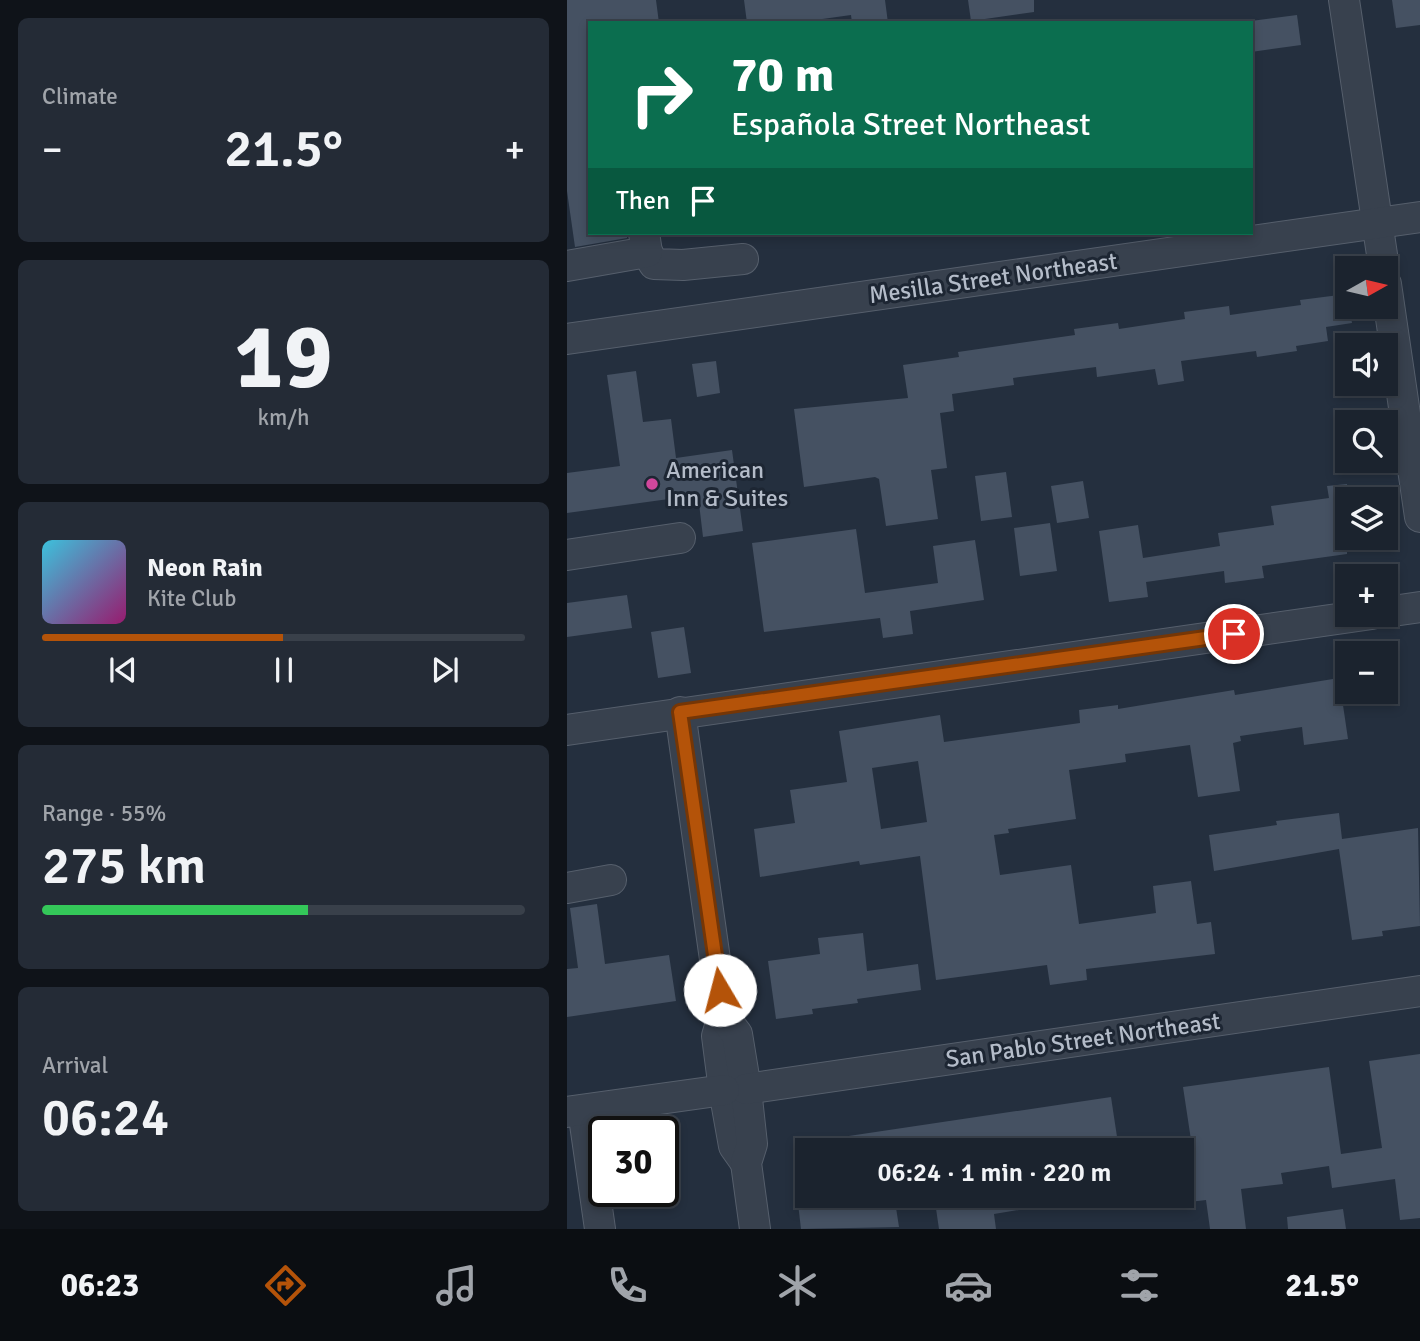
<!DOCTYPE html>
<html lang="en">
<head>
<meta charset="utf-8">
<style>
	:root { --surface:#1b232e; --page:#242b36; --text:#f1f3f6; --muted:#a0a4aa; --line:#39404a; --accent:#b45309 }
	body { margin:0; font-family:Signika,sans-serif; background:var(--page); color:var(--text); height:100vh; display:flex; flex-direction:column; font-size:26px; white-space:nowrap }
	* { box-sizing:border-box; margin:0 }
	p { font-size:23px; color:var(--muted) }
	.icon { flex:none; width:38px; height:38px; fill:none; stroke:currentColor; stroke-width:2; stroke-linecap:round; stroke-linejoin:round }
	.map { position:relative; flex:1; overflow:hidden }
	.side { display:flex; flex-direction:column; gap:18px; padding:18px; background:#0f1319; width:567px }
	.side>* { flex:none }
	.hud { position:absolute; left:21px; top:21px; width:665px; height:214px; border-radius:0px; box-shadow:0 4px 10px #0003,0 0 0 2px var(--line); background:#0b6e4f; color:#fff; overflow:hidden }
	.needle { width:46px; rotate:82deg }
	.fabs { position:absolute; left:768px; top:256px; display:grid; gap:14px }
	.fabs a { display:grid; place-items:center; width:63px; height:63px; border-radius:0px; background:var(--surface); box-shadow:0 4px 10px #0003,0 0 0 2px var(--line); font-size:35px }
	.speed { position:absolute; left:21px; top:1116px; display:flex; gap:14px; font-size:35px; font-weight:700; text-align:center }
	.speed>* { display:grid; place-content:center; width:91px; height:91px; border-radius:50%; background:var(--surface); box-shadow:0 4px 10px #0003,0 0 0 2px var(--line); line-height:1 }
	.speed .limit { border:4px solid #111; border-radius:10px; background:#fff; color:#111 }
	.pin { position:absolute; display:grid; place-items:center; width:60px; height:60px; color:#fff; margin:-30px; border:4px solid #fff; border-radius:50%; box-shadow:0 2px 7px #0007 }
	.me { position:absolute; width:77px; margin:-38px; rotate:352deg; stroke-linejoin:round; filter:drop-shadow(0 0 5px #0008) }
	.turn { display:flex; align-items:center; gap:24px; height:147px; padding:0 28px; font-size:32px }
	.turn .icon { width:91px; height:91px; stroke-width:2.5 }
	.turn b { display:block; font-size:49px; line-height:60px }
	.then { display:flex; align-items:center; height:66px; padding:0 28px; background:#0003; gap:14px; font-size:26px }
	.big { font-size:52px; font-weight:600; line-height:1.1 }
	.side .widget { flex:1; display:flex; flex-direction:column; justify-content:center; gap:10px; min-width:0; padding:0 24px; border-radius:10px; background:var(--page) }
	.side .dial { align-items:center; gap:0 }
	.dial b { font-size:91px; line-height:1 }
	.song { display:flex; align-items:center; gap:21px }
	.cover { width:84px; height:84px; border-radius:10px; background:linear-gradient(135deg,hsl(190 70% 55%),hsl(320 70% 35%)) }
	.played { height:7px; border-radius:4px; background:linear-gradient(90deg,var(--accent) 50%,var(--line) 50%) }
	.keys { display:flex; justify-content:space-around; direction:ltr }
	.heat { display:flex; justify-content:space-between; align-items:center; font-size:38px; direction:ltr }
	.charge { height:10px; border-radius:5px; background:linear-gradient(90deg,#34c759 55%,var(--line) 0) }
	.trip { position:absolute; left:228px; top:1138px; width:399px; height:70px; border-radius:0px; background:var(--surface); box-shadow:0 4px 10px #0003,0 0 0 2px var(--line); font-weight:600; line-height:70px; text-align:center }
	.dock { display:flex; height:112px; justify-content:space-around; align-items:center; background:#0b0e12; color:var(--muted) }
	.dock .icon { width:49px; height:49px }
	.dock .selected { color:var(--accent) }
	.dock b { font-size:32px; color:var(--text) }
	main { display:flex; flex:1; min-height:0 }
	.map>svg:first-child { display:block }
	.building { fill:#455162; fill-rule:evenodd }
	.lines { fill:none; stroke-linecap:round; stroke-linejoin:round }
	.minor-casing { stroke:#565f6c; stroke-width:32 }
	.minor { stroke:#38414e; stroke-width:30 }
	.route-casing { stroke:#753606; stroke-width:18 }
	.route { stroke:#b45309; stroke-width:12 }
	.hotel-dot { fill:#d1479c; stroke:#1d2633; stroke-width:2.5 }
	.labels { text-anchor:middle; dominant-baseline:central; stroke-width:6; stroke-linejoin:round; paint-order:stroke }
	.street-label { font-size:24px; fill:#b4bcc9; stroke:#1d2633 }
	.poi-label { font-size:24px; fill:#b4bcc9; stroke:#1d2633; text-anchor:start }
</style>
</head>
<body>
<main>
<section class="side">
<div class="widget"><p>Climate</p>
<div class="heat"><a>−</a><b class="big">21.5°</b><a>+</a></div>
</div>
<div class="widget dial"><b>19</b><p>km/h</p></div>
<div class="widget">
<div class="song"><i class="cover"></i><div><b>Neon Rain</b><p>Kite Club</p></div></div>
<div class="played"></div>
<div class="keys"><svg class="icon" aria-label="previous" viewBox="0 0 24 24"><path d="M18 5L8 12l10 7zM5 5v14"/></svg><svg class="icon" aria-label="pause" viewBox="0 0 24 24"><path d="M8 5v14M16 5v14"/></svg><svg class="icon" aria-label="next" viewBox="0 0 24 24"><path d="M6 5l10 7-10 7zM19 5v14"/></svg></div>
</div>
<div class="widget"><p>Range · 55%</p><b class="big">275 km</b><div class="charge"></div></div>
<div class="widget"><p>Arrival</p><b class="big">06:24</b></div>
</section>
<div class="map">
<svg width="853" height="1229" viewBox="0 0 853 1229">
	<rect width="100%" height="100%" fill="#242f3e"/>
	<g class="building">
		<path d="M0 0H89L92 23H23V233H60V238L8 247 0 191Z"/>
		<path d="M177 0H318L321 23H285L284 15 227 23H180Z"/>
		<path d="M401 0H467V12L404 21Z"/>
		<path d="M825 0H853V25L829 28Z"/>
		<path d="M730 15 734 45 684 52V21Z"/>
		<path d="M780 294 785 323 759 327 761 341 729 346 730 351 690 357 689 351 614 361 617 381 591 385 588 369 530 377 529 367 446 378 447 385 385 394 387 411 373 413 380 468 364 470 371 519 319 526 312 479 308 477 237 487 227 409 341 398 336 365 392 357 391 352 508 335 507 329 551 323 552 329 618 319 617 312 662 306 663 315 734 305 733 300Z"/>
		<path d="M149 361 153 393 130 397 125 364Z"/>
		<path d="M69 371 76 422 104 419 109 458 165 450 176 531 136 537 131 495 0 513V473L53 466 40 375Z"/>
		<path d="M439 472 445 517 414 521 408 476Z"/>
		<path d="M516 481 522 518 490 523 484 486Z"/>
		<path d="M780 484V554L695 566 697 578 658 583 657 571 579 582 581 597 542 602 532 531 571 525 576 558 653 546 651 533 707 525 704 506 762 498 760 486Z"/>
		<path d="M483 523 490 571 453 576 447 528Z"/>
		<path d="M289 529 298 593 371 583 366 546 408 540 417 600 343 611 346 634 316 638 313 618 197 632 185 543Z"/>
		<path d="M60 595 65 628 0 637V603Z"/>
		<path d="M117 627 124 673 91 678 84 632Z"/>
		<path d="M772 678 781 739 737 745 735 727 673 736 674 741 666 743 673 791 631 797 623 745 558 754 559 762 502 770 509 819 441 829 442 833 427 835 433 875 504 865 512 924 589 913 586 886 624 881 630 924 644 922 648 954 519 969 520 980 483 985 480 965 369 980 353 856 293 865 292 861 193 877 187 829 228 823 223 790 280 782 272 731 373 715 377 742 513 723 512 710 551 705V709L667 690 668 695ZM351 761 360 822 314 829 305 768Z"/>
		<path d="M772 813 775 839 851 828 853 926 815 931 816 936 785 940 772 849 647 871 642 835 710 825 709 821Z"/>
		<path d="M30 904 38 964 102 955 109 1001 0 1017V969L11 968 3 908Z"/>
		<path d="M296 933 300 971 351 964 354 990 290 999 291 1003 245 1009 246 1014 209 1019 201 961 253 954 251 938Z"/>
		<path d="M853 1054V1218L833 1220 828 1179 765 1188 762 1166 714 1173 716 1184 674 1189 679 1229H643L639 1200 614 1203V1142L624 1140 616 1087 762 1067 774 1154 815 1148 802 1061Z"/>
		<path d="M544 1097 552 1150H275V1137Z"/>
		<path d="M230 1195H327L332 1227 234 1229Z"/>
		<path d="M367 1195H469L470 1207 427 1214 429 1229H372Z"/>
		<path d="M776 1209 779 1229H721L720 1217Z"/>
	</g>
	<g class="lines">
		<defs>
			<g id="minor">
				<path d="M777 0 817 268"/>
				<path d="M80 252 87 264 116 265 176 259"/>
				<path d="M0 266 80 252 77 233"/>
				<path d="M819 284 853 517"/>
				<path d="M0 339 853 217"/>
				<path d="M0 555 113 538"/>
				<path d="M819 612 853 607"/>
				<path d="M113 712 156 1016 150 1036 157 1090 167 1146 179 1163"/>
				<path d="M0 730 805 614"/>
				<path d="M0 888 44 880"/>
				<path d="M156 1016 170 1034 179 1089 185 1144 179 1163 188 1229"/>
				<path d="M179 1089 853 991"/>
				<path d="M16 1110 33 1229"/>
				<path d="M0 1112 157 1090"/>
			</g>
		</defs>
		<use href="#minor" class="minor-casing"/>
		<use href="#minor" class="minor"/>
	</g>
	<g class="lines">
		<defs>
			<path id="route" d="M153 990 113 712 667 634"/>
		</defs>
		<use href="#route" class="route-casing"/>
		<use href="#route" class="route"/>
	</g>
	<circle class="hotel-dot" cx="85" cy="484" r="7"/>
	<g class="labels">
		<g class="street-label">
			<text transform="translate(426 278) rotate(-8)">Mesilla Street Northeast</text>
			<text transform="translate(516 1040) rotate(-8)">San Pablo Street Northeast</text>
		</g>
		<g class="poi-label">
			<text x="99" y="470">American<tspan x="99" dy="28">Inn &amp; Suites</tspan></text>
		</g>
	</g>
</svg>
<div class="fabs">
<a><svg class="needle" viewBox="-14 -14 28 28"><path d="M0-13l5 13h-10z" fill="#e53935"/><path d="M0 13l5-13h-10z" fill="#a0a4aa"/></svg></a>
<a><svg class="icon" aria-label="sound" viewBox="0 0 24 24"><path d="M4 9h4l5-4v14l-5-4H4zM17 9q2 3 0 6"/></svg></a>
<a><svg class="icon" aria-label="search" viewBox="0 0 24 24"><circle cx="10" cy="10" r="6"/><path d="M15 15l6 6"/></svg></a>
<a><svg class="icon" aria-label="layers" viewBox="0 0 24 24"><path d="M12 4l9 5-9 5-9-5zM3 14l9 5 9-5"/></svg></a>
<a>+</a>
<a>−</a>
</div>
<div class="speed"><div class="limit">30</div></div>
<div class="pin" style="left:667px;top:634px;background:#d93025"><svg class="icon" aria-label="arrive" viewBox="0 0 24 24"><path d="M6 21V4h12l-3 4 3 4H6"/></svg></div>
<svg class="me" style="left:153px;top:990px" viewBox="-20 -20 40 40"><circle r="19" fill="#fff"/><path d="M0-13L10 11 0 6-10 11z" fill="#b45309"/></svg>
<div class="trip">06:24 · 1 min · 220 m</div>
<div class="hud">
<div class="turn"><svg class="icon" aria-label="right" viewBox="0 0 24 24"><path d="M7 20v-9h11M14 6l5 5-5 5"/></svg><div><b>70 m</b>Española Street Northeast</div></div>
<div class="then">Then<svg class="icon" aria-label="arrive" viewBox="0 0 24 24"><path d="M6 21V4h12l-3 4 3 4H6"/></svg></div>
</div>
</div>
</main>
<nav class="dock">
<b>06:23</b>
<svg class="icon selected" aria-label="directions" viewBox="0 0 24 24"><path d="M12 3l9 9-9 9-9-9zM9 14v-3h6M13 9l2 2-2 2"/></svg>
<svg class="icon" aria-label="music" viewBox="0 0 24 24"><path d="M9 18V5l10-2v13"/><circle cx="6" cy="18" r="3"/><circle cx="16" cy="16" r="3"/></svg>
<svg class="icon" aria-label="phone" viewBox="0 0 24 24"><path d="M5 4h4l2 5-3 2q2 4 5 5l2-3 5 2v4C11 20 4 13 5 4z"/></svg>
<svg class="icon" aria-label="climate" viewBox="0 0 24 24"><path d="M12 3v18M4 7l16 10M4 17L20 7"/></svg>
<svg class="icon" aria-label="car" viewBox="0 0 24 24"><path d="M5 17H2v-5l4-1 3-4h7l3 4 3 1v5h-3M9 17h6M6 11h13"/><circle cx="7" cy="17" r="2"/><circle cx="17" cy="17" r="2"/></svg>
<svg class="icon" aria-label="filters" viewBox="0 0 24 24"><path d="M4 7h16M4 17h16"/><circle cx="9" cy="7" r="2"/><circle cx="15" cy="17" r="2"/></svg>
<b>21.5°</b>
</nav>
</body>
</html>
